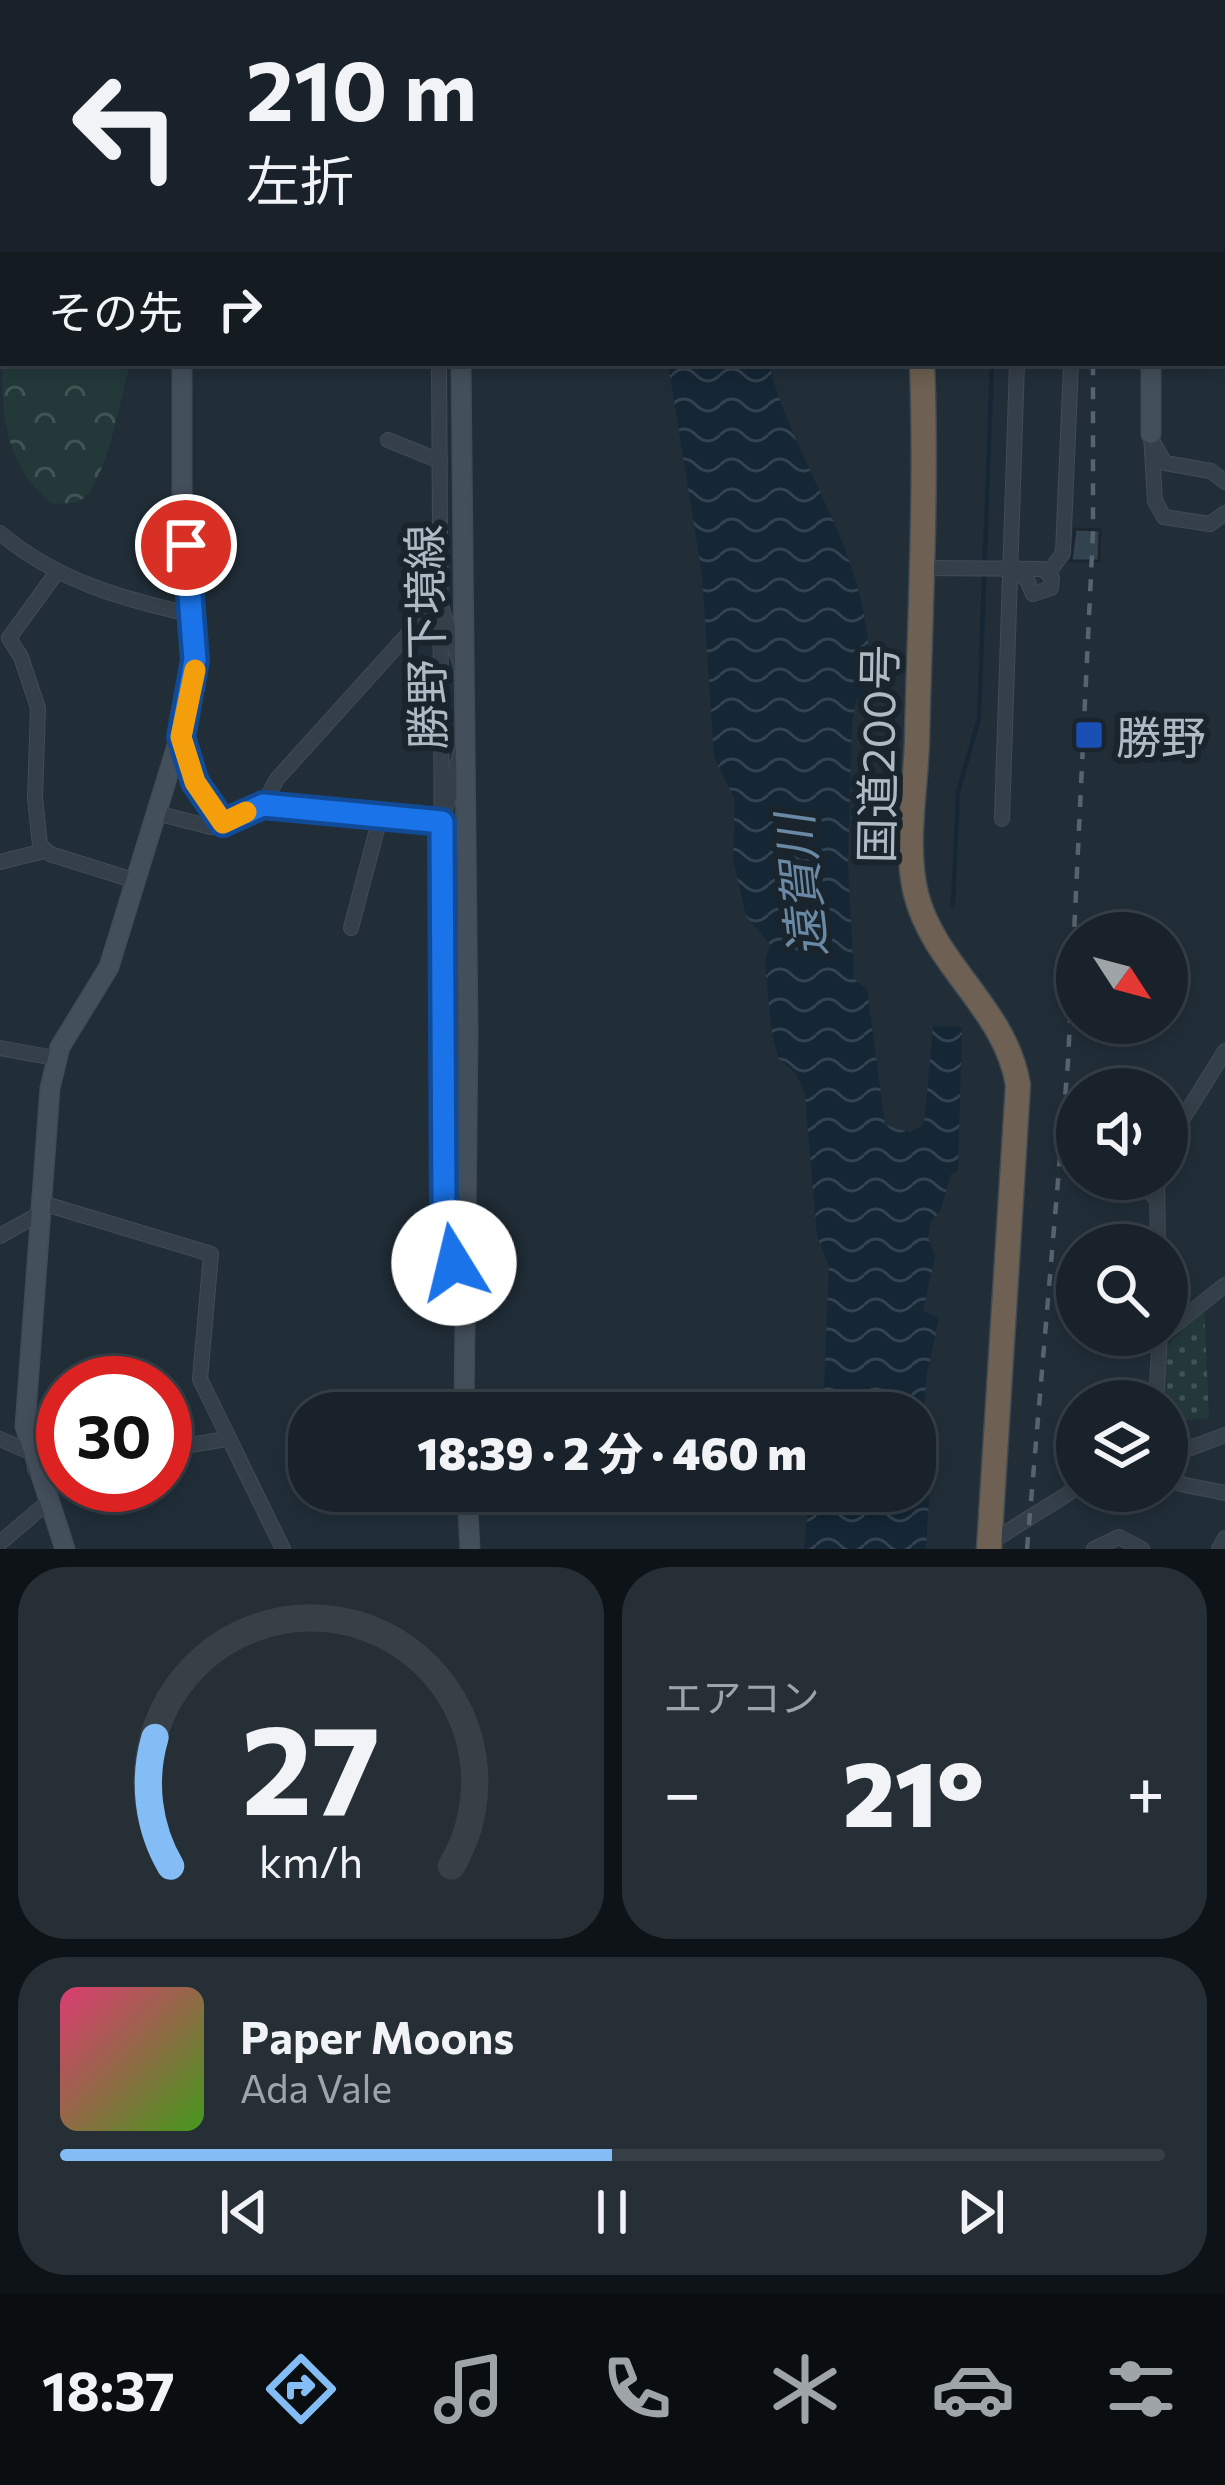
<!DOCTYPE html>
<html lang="ja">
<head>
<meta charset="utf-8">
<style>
	:root { --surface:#19222a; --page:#262f36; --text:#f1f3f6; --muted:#9fa4a8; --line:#373f47; --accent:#84bdf5 }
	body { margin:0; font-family:Commissioner,"Noto Sans JP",sans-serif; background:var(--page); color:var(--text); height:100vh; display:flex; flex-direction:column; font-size:45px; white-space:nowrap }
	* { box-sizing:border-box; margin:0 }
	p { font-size:39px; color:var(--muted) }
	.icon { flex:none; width:66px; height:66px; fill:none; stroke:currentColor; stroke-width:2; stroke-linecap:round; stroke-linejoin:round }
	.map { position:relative; height:1549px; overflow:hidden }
	.side { display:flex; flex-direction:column; gap:18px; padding:18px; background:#0e1317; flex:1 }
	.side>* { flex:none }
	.top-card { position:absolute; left:0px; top:0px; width:1227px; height:366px; box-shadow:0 6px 18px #0003,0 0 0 3px var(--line); background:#19222a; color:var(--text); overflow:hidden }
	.needle { width:78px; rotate:126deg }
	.controls { position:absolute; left:1056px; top:912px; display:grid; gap:24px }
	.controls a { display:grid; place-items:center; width:132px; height:132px; border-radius:50%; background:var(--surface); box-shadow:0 6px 18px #0003,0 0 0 3px var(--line); font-size:60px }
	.speed { position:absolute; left:36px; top:1356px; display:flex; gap:24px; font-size:60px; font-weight:700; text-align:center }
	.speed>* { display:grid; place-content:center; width:156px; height:156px; border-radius:50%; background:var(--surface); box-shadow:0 6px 18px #0003,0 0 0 3px var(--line); line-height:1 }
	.speed .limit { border:18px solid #d22; background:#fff; color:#111 }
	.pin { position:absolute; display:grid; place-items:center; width:102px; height:102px; color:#fff; margin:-51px; border:6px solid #fff; border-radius:50%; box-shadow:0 3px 12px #0007 }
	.me { position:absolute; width:132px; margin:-66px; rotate:351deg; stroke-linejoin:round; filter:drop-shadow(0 0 9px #0008) }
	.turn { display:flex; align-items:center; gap:42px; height:252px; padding:0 48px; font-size:54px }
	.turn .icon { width:156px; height:156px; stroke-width:2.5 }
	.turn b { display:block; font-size:84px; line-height:102px }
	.then { display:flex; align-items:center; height:114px; padding:0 48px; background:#0003; gap:24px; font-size:45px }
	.big { font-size:90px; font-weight:800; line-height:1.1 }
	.side .widget { flex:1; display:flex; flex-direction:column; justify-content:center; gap:18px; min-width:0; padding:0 42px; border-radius:48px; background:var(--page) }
	.side .dial { align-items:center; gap:0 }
	.dial svg { height:312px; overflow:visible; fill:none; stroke:var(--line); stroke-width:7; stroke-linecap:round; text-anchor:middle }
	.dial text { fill:var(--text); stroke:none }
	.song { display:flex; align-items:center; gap:36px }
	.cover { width:144px; height:144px; border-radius:18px; background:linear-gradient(135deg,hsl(340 70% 55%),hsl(100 70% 35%)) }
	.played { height:12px; border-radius:6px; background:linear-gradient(90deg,var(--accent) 50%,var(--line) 50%) }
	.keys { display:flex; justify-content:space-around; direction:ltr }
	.heat { display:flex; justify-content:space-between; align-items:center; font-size:66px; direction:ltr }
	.side .tiles { flex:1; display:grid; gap:18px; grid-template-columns:1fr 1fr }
	.widget:last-child { grid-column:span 2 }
	.trip { position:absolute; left:288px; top:1392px; width:648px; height:120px; border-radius:48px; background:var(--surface); box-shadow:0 6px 18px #0003,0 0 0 3px var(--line); font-weight:800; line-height:120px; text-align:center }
	.menu { display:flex; height:192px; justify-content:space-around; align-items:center; background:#0a0e11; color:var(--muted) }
	.menu .icon { width:84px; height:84px }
	.menu .on { color:var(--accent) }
	.menu b { font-size:54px; color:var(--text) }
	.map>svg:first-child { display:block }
	.forest { fill:url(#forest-crowns) }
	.park { fill:url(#park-dots) }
	.water { fill:url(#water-waves) }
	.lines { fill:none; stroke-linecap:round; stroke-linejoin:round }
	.stream { stroke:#152635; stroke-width:4.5 }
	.building { fill:#33424f; stroke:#1c262f; stroke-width:3 }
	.street-casing { stroke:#414b55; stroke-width:16 }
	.secondary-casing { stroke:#414b55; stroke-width:21 }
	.highway-casing { stroke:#3f4a53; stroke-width:27 }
	.street { stroke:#353f49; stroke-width:14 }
	.secondary { stroke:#434f5b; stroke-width:18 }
	.highway { stroke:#6e6052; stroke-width:24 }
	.rail { stroke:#576470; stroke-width:4.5; stroke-dasharray:12 12; stroke-linecap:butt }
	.route-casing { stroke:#114b97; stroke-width:30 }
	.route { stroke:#1a73e8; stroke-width:21 }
	.slow { stroke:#f59e0b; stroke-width:21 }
	.transit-dot { fill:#1a4fb4; stroke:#1a242d; stroke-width:4.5 }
	.labels { text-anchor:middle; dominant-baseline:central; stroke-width:12; stroke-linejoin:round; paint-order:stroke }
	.street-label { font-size:45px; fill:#afbac5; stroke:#1a242d }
	.poi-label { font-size:45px; fill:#afbac5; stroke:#1a242d; text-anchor:start }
	.water-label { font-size:48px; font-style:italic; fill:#6989a4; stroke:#1a242d }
</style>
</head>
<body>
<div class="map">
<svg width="1225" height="1549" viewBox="0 0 1225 1549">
	<defs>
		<pattern id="forest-crowns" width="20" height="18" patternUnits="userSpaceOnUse" patternTransform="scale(3)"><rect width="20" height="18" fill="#233939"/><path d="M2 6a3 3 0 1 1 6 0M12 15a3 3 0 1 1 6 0" fill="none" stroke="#405454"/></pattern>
		<pattern id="park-dots" width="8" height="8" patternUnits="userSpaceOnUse" patternTransform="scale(3)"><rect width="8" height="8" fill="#233939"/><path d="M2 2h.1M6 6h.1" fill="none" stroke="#405454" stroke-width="1.8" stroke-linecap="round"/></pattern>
		<pattern id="water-waves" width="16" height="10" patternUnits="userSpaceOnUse" patternTransform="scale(3)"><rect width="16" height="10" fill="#152635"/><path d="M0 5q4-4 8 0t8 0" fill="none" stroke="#344351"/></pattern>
	</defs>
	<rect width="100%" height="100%" fill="#212e38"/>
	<path class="forest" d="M3 358V363H130C122 392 106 486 81 500 73 504 62 503 52 504 7 467 0 417 3 358Z"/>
	<path class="park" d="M1204 1306 1209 1418 1169 1421 1167 1401H1160L1163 1350Z"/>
	<path class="water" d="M668 363H768C801 482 877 559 869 693L857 698 852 721 848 863 854 978 867 990 885 1125 910 1132 924 1124 933 1026 962 1027 958 1171 951 1174 940 1212 931 1221 928 1237 935 1257 923 1311 939 1318 927 1374 918 1470 929 1498 926 1549H804L810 1491H915V1413H823L829 1266 817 1236 805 1095 796 1074 778 1058 771 1027 765 963 770 944 746 916 733 859 735 800 714 757 702 575Z"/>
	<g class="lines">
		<g class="stream">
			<path d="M966 0V3"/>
			<path d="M953 905 958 792 979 718 992 363"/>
		</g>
	</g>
	<path class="building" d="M1075 529 1100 530 1099 561H1071Z"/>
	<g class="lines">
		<defs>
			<g id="street">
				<path d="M181 0V3"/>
				<path d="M421 0 422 3"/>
				<path d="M987 0 988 3"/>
				<path d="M1224 111H1225"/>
				<path d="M1224 355 1225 356"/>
				<path d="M439 363 444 1211 460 1292"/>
				<path d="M1151 434 1155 501 1164 517 1210 524 1225 513"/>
				<path d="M388 440 440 461"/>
				<path d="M1154 444 1165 463 1211 471 1225 482"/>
				<path d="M0 533C57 581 122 599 194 615"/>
				<path d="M924 568 1043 569 1052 578 1051 588 1033 594 1027 580 1012 569"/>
				<path d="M57 572 9 638 21 657 38 708 35 798 40 845 50 854 136 881"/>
				<path d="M1049 572 1063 553 1071 363"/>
				<path d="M181 737 195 782 222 823"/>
				<path d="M263 805 277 779 426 614 441 606 461 666"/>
				<path d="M156 813 211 827 263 805 442 822 461 751"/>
				<path d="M1002 819 1017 363"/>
				<path d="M0 862 44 851"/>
				<path d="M451 864 455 901 465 923"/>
				<path d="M351 928 380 818"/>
				<path d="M0 1048 55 1058"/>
				<path d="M1167 1144 1225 1051"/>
				<path d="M1135 1179 1155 1197"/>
				<path d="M1157 1179 1158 1245"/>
				<path d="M42 1203 211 1254 200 1379 283 1549"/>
				<path d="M0 1236 41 1213"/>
				<path d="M1167 1331 1225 1285"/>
				<path d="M1156 1401 1160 1335"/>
				<path d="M0 1439 30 1452"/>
				<path d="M1167 1447 1188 1449 1225 1435"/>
				<path d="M165 1449 227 1439"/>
				<path d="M1167 1464 1180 1484 1225 1493"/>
				<path d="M35 1469 63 1465"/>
				<path d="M991 1542 1077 1488"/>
				<path d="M0 1543 48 1502"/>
				<path d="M1094 1549 1119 1537 1142 1549"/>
				<path d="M1219 1549 1225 1538"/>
			</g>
			<g id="secondary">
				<path d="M442 0 443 3"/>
				<path d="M1114 0 1116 3"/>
				<path d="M313 3 314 0"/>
				<path d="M461 363 468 1032 464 1413"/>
				<path d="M1151 363V434"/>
				<path d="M467 1491 470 1549"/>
				<path d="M65 1549 25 1426 50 1088 60 1047 109 967 195 687 182 510V363"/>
			</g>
			<g id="highway">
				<path d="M899 0V3"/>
				<path d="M922 363C927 489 920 613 917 739 916 789 904 844 916 894 934 966 1006 1009 1018 1085L989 1549"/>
			</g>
		</defs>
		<use href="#street" class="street-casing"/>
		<use href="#secondary" class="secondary-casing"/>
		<use href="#highway" class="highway-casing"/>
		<use href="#street" class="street"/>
		<use href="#secondary" class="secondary"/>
		<use href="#highway" class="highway"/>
		<g class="rail">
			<path d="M1064 0V3"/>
			<path d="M1027 1549 1068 1062 1093 532V363"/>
		</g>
	</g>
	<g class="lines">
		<defs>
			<path id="route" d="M186 545 195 660 181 737 195 782 223 823 263 805 442 822 444 1211 454 1263"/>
		</defs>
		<use href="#route" class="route-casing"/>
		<use href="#route" class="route"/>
		<path class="slow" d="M195 670 181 737 195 782 223 823 246 812"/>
	</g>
	<rect class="transit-dot" x="1074" y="720" width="30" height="30" rx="6"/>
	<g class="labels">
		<g class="street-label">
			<text transform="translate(424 637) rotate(-91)">勝野下境線</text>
			<text transform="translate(876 754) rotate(-89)">国道200号</text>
		</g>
		<g class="poi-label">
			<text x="1116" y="735">勝野</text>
		</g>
		<g class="water-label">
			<text transform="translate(799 886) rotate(-96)">遠賀川</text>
		</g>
	</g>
</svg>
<div class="controls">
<a><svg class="needle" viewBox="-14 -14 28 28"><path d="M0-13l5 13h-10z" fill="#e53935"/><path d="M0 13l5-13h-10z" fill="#9fa4a8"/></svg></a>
<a><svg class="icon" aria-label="sound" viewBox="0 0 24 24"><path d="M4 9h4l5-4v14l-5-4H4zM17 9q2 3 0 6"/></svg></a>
<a><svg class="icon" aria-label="search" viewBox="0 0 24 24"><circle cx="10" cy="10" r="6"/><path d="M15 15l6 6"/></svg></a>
<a><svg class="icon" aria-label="layers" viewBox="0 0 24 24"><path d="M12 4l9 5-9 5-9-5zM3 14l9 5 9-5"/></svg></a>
</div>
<div class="speed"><div class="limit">30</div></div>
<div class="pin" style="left:186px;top:545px;background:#d93025"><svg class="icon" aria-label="arrive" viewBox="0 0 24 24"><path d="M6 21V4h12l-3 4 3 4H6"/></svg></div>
<svg class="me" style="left:454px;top:1263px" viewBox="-20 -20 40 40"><circle r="19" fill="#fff"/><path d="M0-13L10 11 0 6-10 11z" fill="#1a73e8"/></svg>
<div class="trip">18:39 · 2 分 · 460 m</div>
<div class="top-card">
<div class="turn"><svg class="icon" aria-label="left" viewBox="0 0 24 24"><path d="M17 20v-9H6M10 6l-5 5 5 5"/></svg><div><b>210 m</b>左折</div></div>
<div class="then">その先<svg class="icon" aria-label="right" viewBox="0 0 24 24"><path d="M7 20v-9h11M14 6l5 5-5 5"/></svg></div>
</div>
</div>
<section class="side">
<div class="tiles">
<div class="widget dial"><svg viewBox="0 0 100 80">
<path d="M14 69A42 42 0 1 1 86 69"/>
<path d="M14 69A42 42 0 0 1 10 36" stroke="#84bdf5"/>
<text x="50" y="56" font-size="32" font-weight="700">27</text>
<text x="50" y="72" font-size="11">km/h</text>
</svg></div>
<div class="widget"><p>エアコン</p>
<div class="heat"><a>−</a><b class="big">21°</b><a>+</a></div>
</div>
<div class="widget">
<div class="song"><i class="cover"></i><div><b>Paper Moons</b><p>Ada Vale</p></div></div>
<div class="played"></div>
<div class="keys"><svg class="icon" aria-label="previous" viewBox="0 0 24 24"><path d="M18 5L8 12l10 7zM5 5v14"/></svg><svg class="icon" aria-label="pause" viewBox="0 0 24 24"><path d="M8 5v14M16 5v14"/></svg><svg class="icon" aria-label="next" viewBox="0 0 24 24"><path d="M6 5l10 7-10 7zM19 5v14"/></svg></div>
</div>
</div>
</section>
<nav class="menu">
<b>18:37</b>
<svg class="icon on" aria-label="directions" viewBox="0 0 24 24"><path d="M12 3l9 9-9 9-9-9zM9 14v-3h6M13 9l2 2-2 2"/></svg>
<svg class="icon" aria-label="music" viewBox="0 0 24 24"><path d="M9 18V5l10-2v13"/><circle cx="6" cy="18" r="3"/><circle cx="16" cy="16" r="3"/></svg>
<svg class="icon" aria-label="phone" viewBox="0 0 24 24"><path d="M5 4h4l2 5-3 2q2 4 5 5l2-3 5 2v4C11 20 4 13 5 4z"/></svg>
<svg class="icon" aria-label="climate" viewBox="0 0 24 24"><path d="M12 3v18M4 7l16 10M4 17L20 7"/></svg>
<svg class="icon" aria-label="car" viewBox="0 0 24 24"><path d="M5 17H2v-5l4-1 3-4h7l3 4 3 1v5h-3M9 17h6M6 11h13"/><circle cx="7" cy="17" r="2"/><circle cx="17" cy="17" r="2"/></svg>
<svg class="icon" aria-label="filters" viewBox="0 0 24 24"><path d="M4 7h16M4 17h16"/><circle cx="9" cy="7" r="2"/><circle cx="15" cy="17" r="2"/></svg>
</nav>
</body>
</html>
